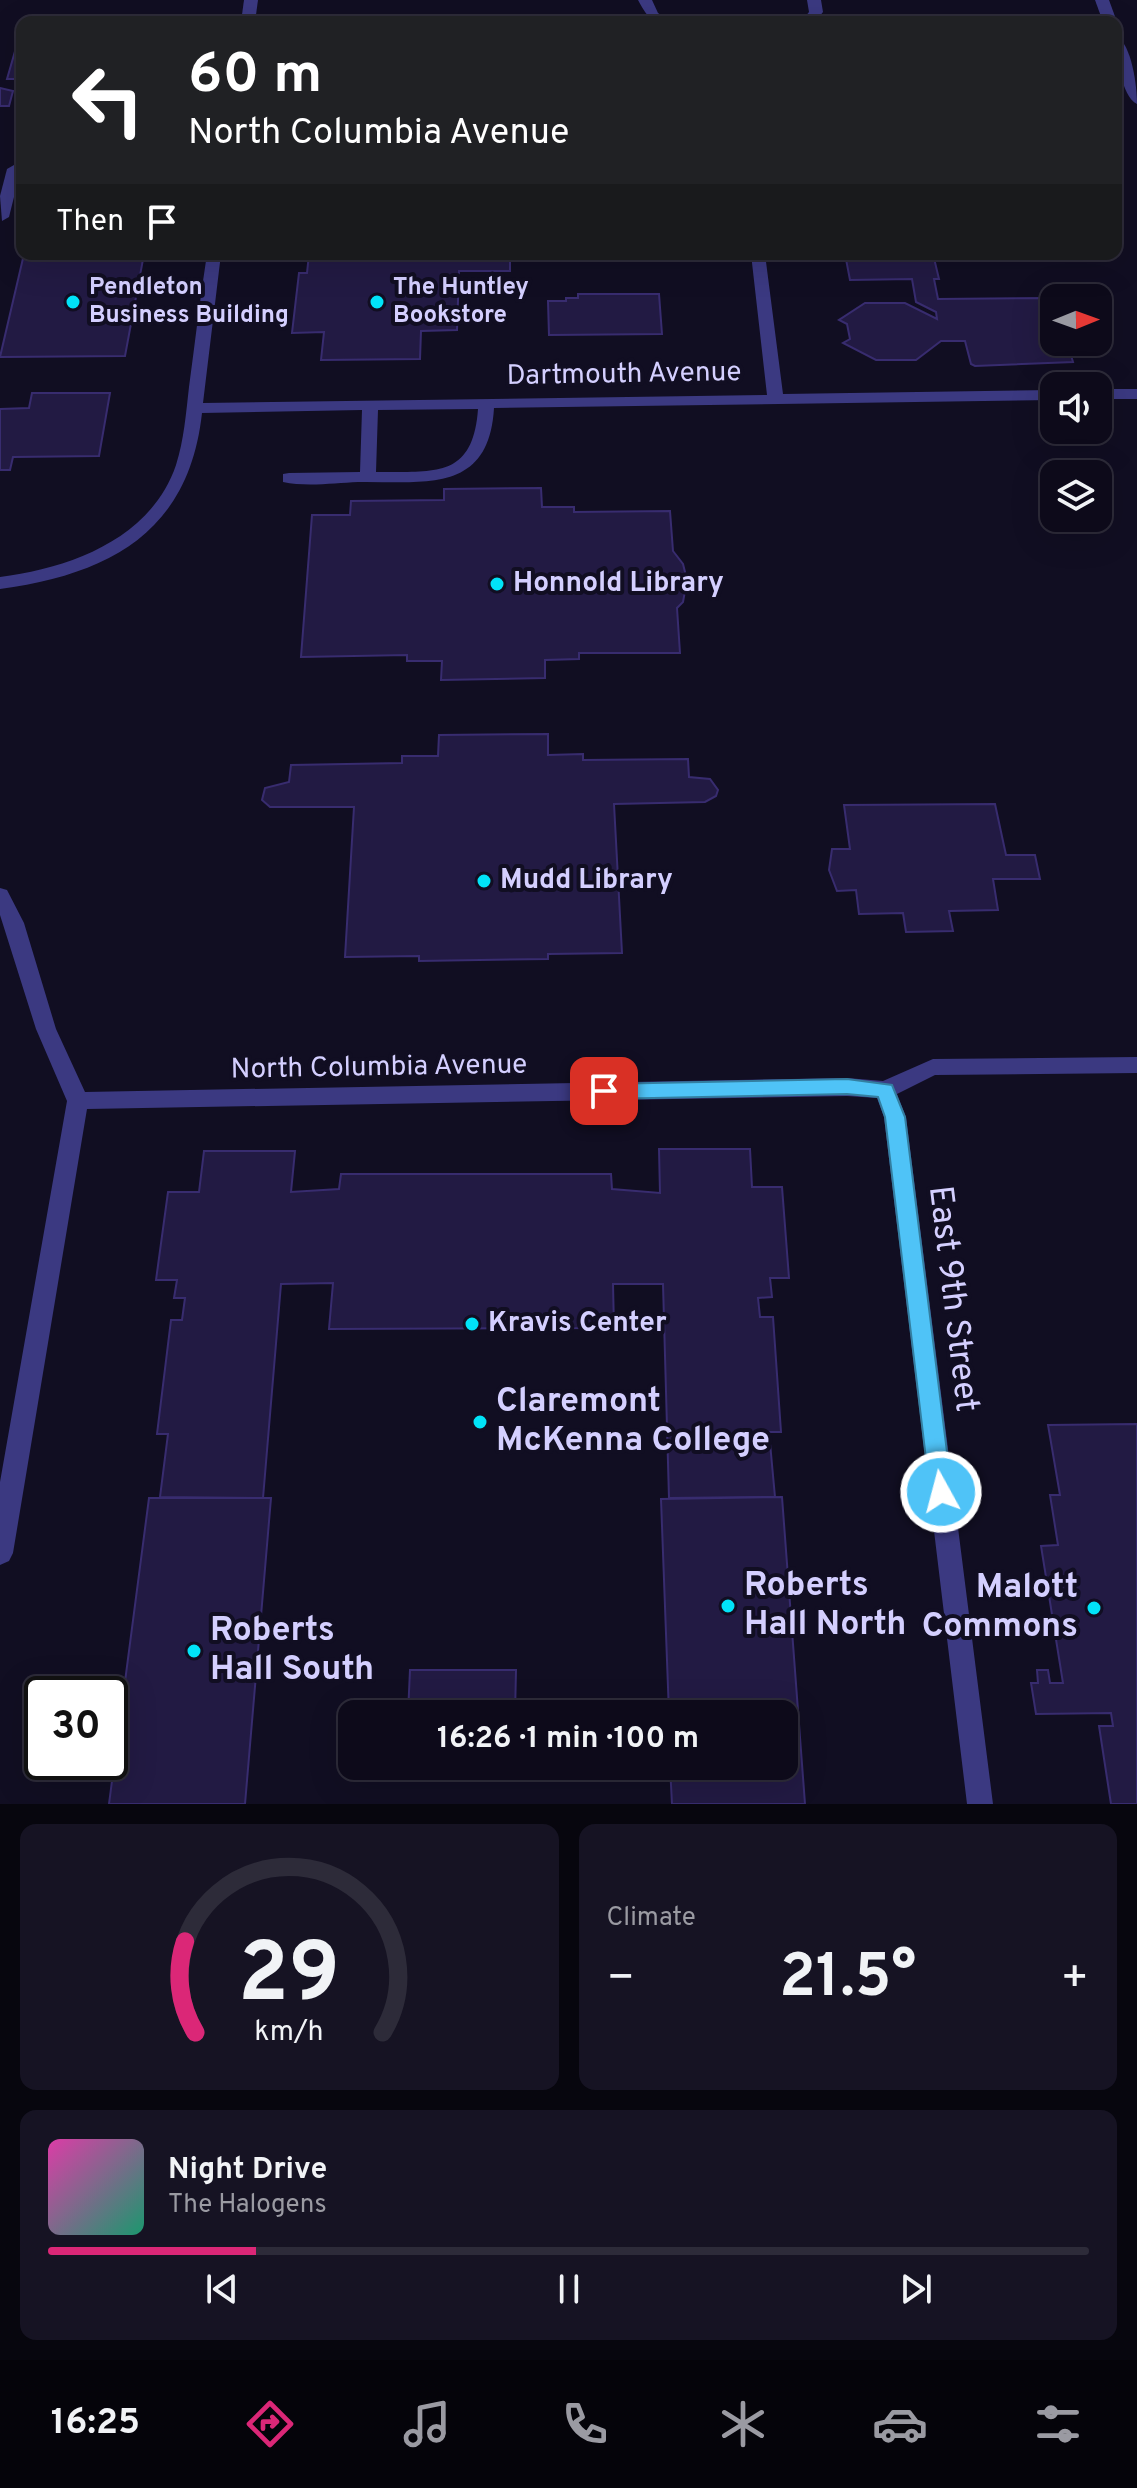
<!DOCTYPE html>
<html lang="en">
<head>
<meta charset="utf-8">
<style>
	:root { --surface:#0d0a1a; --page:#161323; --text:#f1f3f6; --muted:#9a9aa2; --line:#2d2b39; --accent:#db2777 }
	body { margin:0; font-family:Overpass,sans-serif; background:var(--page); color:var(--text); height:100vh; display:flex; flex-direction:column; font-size:30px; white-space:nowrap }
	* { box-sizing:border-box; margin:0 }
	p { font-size:26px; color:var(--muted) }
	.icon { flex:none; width:44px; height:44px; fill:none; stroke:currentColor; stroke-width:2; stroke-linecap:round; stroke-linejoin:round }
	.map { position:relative; height:1804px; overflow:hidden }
	.drawer { display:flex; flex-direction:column; gap:20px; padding:20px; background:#07060e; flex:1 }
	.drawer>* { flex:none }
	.banner { position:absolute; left:16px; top:16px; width:1106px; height:244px; border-radius:16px; box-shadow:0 8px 32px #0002,0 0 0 2px var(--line); background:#202124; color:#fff; overflow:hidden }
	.needle { width:52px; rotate:89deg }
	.buttons { position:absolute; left:1040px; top:284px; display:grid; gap:16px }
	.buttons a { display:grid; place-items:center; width:72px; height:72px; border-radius:16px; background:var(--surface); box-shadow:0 8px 32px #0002,0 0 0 2px var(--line); font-size:40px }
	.speed { position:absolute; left:24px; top:1676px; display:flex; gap:16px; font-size:40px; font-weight:700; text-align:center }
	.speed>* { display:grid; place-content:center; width:104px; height:104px; border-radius:50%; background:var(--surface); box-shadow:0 8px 32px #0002,0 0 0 2px var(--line); line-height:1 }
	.speed .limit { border:4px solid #111; border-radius:12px; background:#fff; color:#111 }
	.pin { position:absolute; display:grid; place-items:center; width:68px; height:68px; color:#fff; margin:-34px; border-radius:16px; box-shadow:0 4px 12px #0006 }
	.me { position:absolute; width:88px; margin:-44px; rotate:353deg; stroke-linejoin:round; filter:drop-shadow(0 0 6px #0008) }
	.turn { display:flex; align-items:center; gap:28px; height:168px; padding:0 40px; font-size:36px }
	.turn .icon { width:104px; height:104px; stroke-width:2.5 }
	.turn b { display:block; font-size:56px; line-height:68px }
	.then { display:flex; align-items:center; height:76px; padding:0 40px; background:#0003; gap:16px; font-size:30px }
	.big { font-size:60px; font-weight:700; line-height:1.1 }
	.drawer .tile { flex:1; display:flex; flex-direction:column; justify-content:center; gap:12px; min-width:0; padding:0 28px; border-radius:16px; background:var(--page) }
	.drawer .dial { align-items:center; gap:0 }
	.dial svg { height:208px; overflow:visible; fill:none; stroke:var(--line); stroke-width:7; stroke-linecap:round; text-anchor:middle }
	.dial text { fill:var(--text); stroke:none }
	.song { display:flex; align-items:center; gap:24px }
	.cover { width:96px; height:96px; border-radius:12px; background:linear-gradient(135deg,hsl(320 70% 55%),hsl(160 70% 35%)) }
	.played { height:8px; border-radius:4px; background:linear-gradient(90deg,var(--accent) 20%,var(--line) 20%) }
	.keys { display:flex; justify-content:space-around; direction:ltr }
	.heat { display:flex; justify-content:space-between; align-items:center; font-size:44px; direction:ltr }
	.drawer .tiles { flex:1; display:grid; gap:20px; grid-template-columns:1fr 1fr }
	.tile:last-child { grid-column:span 2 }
	.trip { position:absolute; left:338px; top:1700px; width:460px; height:80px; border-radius:16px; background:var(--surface); box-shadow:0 8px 32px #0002,0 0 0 2px var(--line); font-weight:700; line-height:80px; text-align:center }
	.menu { display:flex; height:128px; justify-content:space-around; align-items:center; background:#05040a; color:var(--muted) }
	.menu .icon { width:56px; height:56px }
	.menu .current { color:var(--accent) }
	.menu b { font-size:36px; color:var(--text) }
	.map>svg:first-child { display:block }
	.building { fill:#221a43; stroke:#382c6f; stroke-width:2 }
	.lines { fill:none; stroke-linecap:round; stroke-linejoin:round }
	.minor { fill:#3b3981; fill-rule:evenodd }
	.route { fill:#4fc3f7; stroke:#337fa1; stroke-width:2 }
	.poi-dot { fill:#01e3f8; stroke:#110e22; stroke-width:3 }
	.labels { text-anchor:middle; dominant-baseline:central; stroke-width:8; stroke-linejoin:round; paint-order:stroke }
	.far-poi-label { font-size:24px; font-weight:bold; fill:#d4cfff; stroke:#110e22; text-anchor:start }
	.street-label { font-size:28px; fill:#d4cfff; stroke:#110e22 }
	.poi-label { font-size:28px; font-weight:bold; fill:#d4cfff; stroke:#110e22; text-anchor:start }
	.near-street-label { font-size:34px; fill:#d4cfff; stroke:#110e22 }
	.near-poi-label { font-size:34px; font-weight:bold; fill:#d4cfff; stroke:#110e22; text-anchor:start }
</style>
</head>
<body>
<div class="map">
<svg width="1137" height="1804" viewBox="0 0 1137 1804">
	<rect width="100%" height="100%" fill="#110e22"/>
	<g class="building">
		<path d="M22 27V79H7Z"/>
		<path d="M0 88 13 91 9 106H0Z"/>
		<path d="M24 254H144L125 356 0 357Z"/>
		<path d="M309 254H510V271H459L457 330 421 331 420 359 321 360 324 332 292 333 299 273H307Z"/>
		<path d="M845 254H933L939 279H934L938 299 1050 298 1054 301V342H1067L1073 362 975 366 971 364 965 341H941L916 360H876L843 343 850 339 847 324 839 320 865 303H905L937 319 936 312 916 302 912 279 850 280Z"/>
		<path d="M578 294H659L662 334 549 335 548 301H566V298H578Z"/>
		<path d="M32 393H110L99 456 13 457 10 470H0V409L29 408Z"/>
		<path d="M541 488 542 507H574V512L670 511 673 551 683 564 687 580 683 602 677 608 680 653H579V659L545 660V678L441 680 442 661H407V655L301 657 312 515H350L351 501 444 500V489Z"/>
		<path d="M548 734V755L583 754V760L688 759 689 777 710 779 718 790 716 796 705 802 614 804 622 953 548 954V959L419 961V956L345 957 354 807H270L262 800 265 788 289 782 291 765 402 763V756H438L439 735Z"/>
		<path d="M995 804 1006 855H1035L1040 879H993L998 910 949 911 953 931 906 932 903 913 859 914 856 890 837 891 829 870 832 849H850L844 805Z"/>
		<path d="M659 1149H750L752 1187H782L789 1278H770L772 1297 758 1298 760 1317H773L781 1432H769L775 1497 669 1498 663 1284H613L614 1328 329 1329 333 1283 281 1284 263 1498 160 1497 168 1434H157L171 1320H182L185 1298H174L177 1280H156L168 1192H199L204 1151H295L291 1192 339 1189 341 1174H611L612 1189 660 1193Z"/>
		<path d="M1137 1424V1804H1111L1099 1726H1113L1111 1713 1036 1714 1031 1683H1038L1037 1670H1048L1050 1683H1063L1041 1546 1058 1545 1050 1495H1060L1048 1425Z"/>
		<path d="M782 1497 805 1804H672L670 1766H784V1714H669L661 1499Z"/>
		<path d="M149 1498H271L245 1804H109Z"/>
		<path d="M410 1670H516L515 1714H408Z"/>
		<path d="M405 1766H515V1773L405 1774Z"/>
	</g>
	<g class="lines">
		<g class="minor">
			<path d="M244 0H258L255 22H241Z"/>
			<path d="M638 0H652L658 13 671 22C651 22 647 17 638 0Z"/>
			<path d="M807 0H821L823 12 815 22H801L809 12Z"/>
			<path d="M1095 0H1109L1117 22 1116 23 1103 22Z"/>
			<path d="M1116 36C1132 44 1137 87 1137 104 1121 97 1116 53 1116 36Z"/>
			<path d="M14 165 21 169 9 217 2 221 0 196 7 169Z"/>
			<path d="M207 254H221L203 403 767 395 751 254H765L783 394 1054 390V400L494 408C489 495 423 481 358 482 335 483 306 487 283 482V474L289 473 360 472 362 410 202 413C189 532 110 574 0 589V577C70 568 151 539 176 465 184 440 186 413 189 387 195 343 200 298 207 254ZM478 409C473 480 433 471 376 472L378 410Z"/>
			<rect x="1098" y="389" width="39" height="10"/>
			<path d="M0 888 7 890 24 923 56 1029 85 1092 847 1078 883 1081 933 1059 1137 1057V1073L935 1075 897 1094 906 1117 993 1804H967L884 1117 877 1098 847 1096 87 1109 13 1553 9 1561 0 1565V1482L67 1101 36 1029 0 915Z"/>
		</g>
	</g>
	<path class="route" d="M847 1079 892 1085 905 1117 952 1492 949 1499 941 1502 933 1499 930 1492 885 1117 878 1097 847 1094 604 1099 594 1091 604 1084Z"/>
	<g class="poi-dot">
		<circle cx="73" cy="302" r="8"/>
		<circle cx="377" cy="302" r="8"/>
		<circle cx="497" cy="584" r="8"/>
		<circle cx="484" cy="881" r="8"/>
		<circle cx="472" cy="1324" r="8"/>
		<circle cx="480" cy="1422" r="8"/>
		<circle cx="728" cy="1606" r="8"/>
		<circle cx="1094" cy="1608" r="8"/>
		<circle cx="194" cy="1651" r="8"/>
	</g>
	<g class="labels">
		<g class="far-poi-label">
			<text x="89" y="288">Pendleton<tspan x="89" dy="28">Business Building</tspan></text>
			<text x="393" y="288">The Huntley<tspan x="393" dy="28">Bookstore</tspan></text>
		</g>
		<g class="street-label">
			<text transform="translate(624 375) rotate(-1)">Dartmouth Avenue</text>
			<text transform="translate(379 1068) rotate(-1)">North Columbia Avenue</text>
		</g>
		<g class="poi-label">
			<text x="513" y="584">Honnold Library</text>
			<text x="500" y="881">Mudd Library</text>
			<text x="488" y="1324">Kravis Center</text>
		</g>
		<g class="near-street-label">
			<text transform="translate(952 1299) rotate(83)">East 9th Street</text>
		</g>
		<g class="near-poi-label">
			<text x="496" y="1402">Claremont<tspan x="496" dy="39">McKenna College</tspan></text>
			<text x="744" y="1586">Roberts<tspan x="744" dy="39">Hall North</tspan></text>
			<text x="1078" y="1588" text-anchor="end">Malott<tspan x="1078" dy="39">Commons</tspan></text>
			<text x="210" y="1631">Roberts<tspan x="210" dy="39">Hall South</tspan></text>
		</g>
	</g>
</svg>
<div class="buttons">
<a><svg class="needle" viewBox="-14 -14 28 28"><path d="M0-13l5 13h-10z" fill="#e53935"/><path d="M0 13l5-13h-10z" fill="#9a9aa2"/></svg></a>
<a><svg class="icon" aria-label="sound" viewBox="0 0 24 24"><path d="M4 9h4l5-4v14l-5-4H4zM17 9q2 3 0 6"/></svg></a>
<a><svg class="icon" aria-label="layers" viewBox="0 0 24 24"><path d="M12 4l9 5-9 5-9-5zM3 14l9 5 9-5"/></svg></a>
</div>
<div class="speed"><div class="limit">30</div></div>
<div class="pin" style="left:604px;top:1091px;background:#d93025"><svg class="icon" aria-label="arrive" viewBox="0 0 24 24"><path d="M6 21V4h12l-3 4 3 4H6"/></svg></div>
<svg class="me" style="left:941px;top:1492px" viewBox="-20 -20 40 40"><circle r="17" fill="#4fc3f7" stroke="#fff" stroke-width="3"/><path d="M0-11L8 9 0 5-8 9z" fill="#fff"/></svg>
<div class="trip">16:26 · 1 min · 100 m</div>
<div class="banner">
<div class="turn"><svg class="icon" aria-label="left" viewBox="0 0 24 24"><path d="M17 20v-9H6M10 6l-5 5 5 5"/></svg><div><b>60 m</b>North Columbia Avenue</div></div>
<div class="then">Then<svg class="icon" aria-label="arrive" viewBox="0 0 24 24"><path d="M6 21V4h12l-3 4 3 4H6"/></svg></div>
</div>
</div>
<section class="drawer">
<div class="tiles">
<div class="tile dial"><svg viewBox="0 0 100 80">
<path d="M14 69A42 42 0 1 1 86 69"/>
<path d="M14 69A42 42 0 0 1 10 34" stroke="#db2777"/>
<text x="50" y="56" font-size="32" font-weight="700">29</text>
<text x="50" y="72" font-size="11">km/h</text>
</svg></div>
<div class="tile"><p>Climate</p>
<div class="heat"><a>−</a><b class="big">21.5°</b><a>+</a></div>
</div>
<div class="tile">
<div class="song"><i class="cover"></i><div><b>Night Drive</b><p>The Halogens</p></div></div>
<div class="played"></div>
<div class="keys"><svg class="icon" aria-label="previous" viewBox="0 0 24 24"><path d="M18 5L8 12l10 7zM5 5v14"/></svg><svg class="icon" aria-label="pause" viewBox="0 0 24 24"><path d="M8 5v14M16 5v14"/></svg><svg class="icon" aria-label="next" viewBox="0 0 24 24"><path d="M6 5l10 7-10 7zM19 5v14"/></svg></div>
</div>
</div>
</section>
<nav class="menu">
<b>16:25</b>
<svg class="icon current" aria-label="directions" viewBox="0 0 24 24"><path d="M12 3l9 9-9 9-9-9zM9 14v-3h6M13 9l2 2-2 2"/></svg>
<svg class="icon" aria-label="music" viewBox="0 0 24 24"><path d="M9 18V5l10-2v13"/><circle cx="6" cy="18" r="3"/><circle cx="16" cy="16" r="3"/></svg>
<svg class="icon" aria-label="phone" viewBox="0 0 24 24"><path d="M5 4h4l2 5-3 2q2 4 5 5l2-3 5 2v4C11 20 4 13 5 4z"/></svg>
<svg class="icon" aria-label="climate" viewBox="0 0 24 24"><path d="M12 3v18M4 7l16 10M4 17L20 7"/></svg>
<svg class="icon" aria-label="car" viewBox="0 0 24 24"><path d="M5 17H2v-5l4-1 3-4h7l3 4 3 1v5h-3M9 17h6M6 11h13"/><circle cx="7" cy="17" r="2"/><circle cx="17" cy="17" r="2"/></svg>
<svg class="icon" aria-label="filters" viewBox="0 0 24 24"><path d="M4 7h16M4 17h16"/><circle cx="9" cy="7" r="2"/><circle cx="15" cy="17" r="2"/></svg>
</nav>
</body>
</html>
